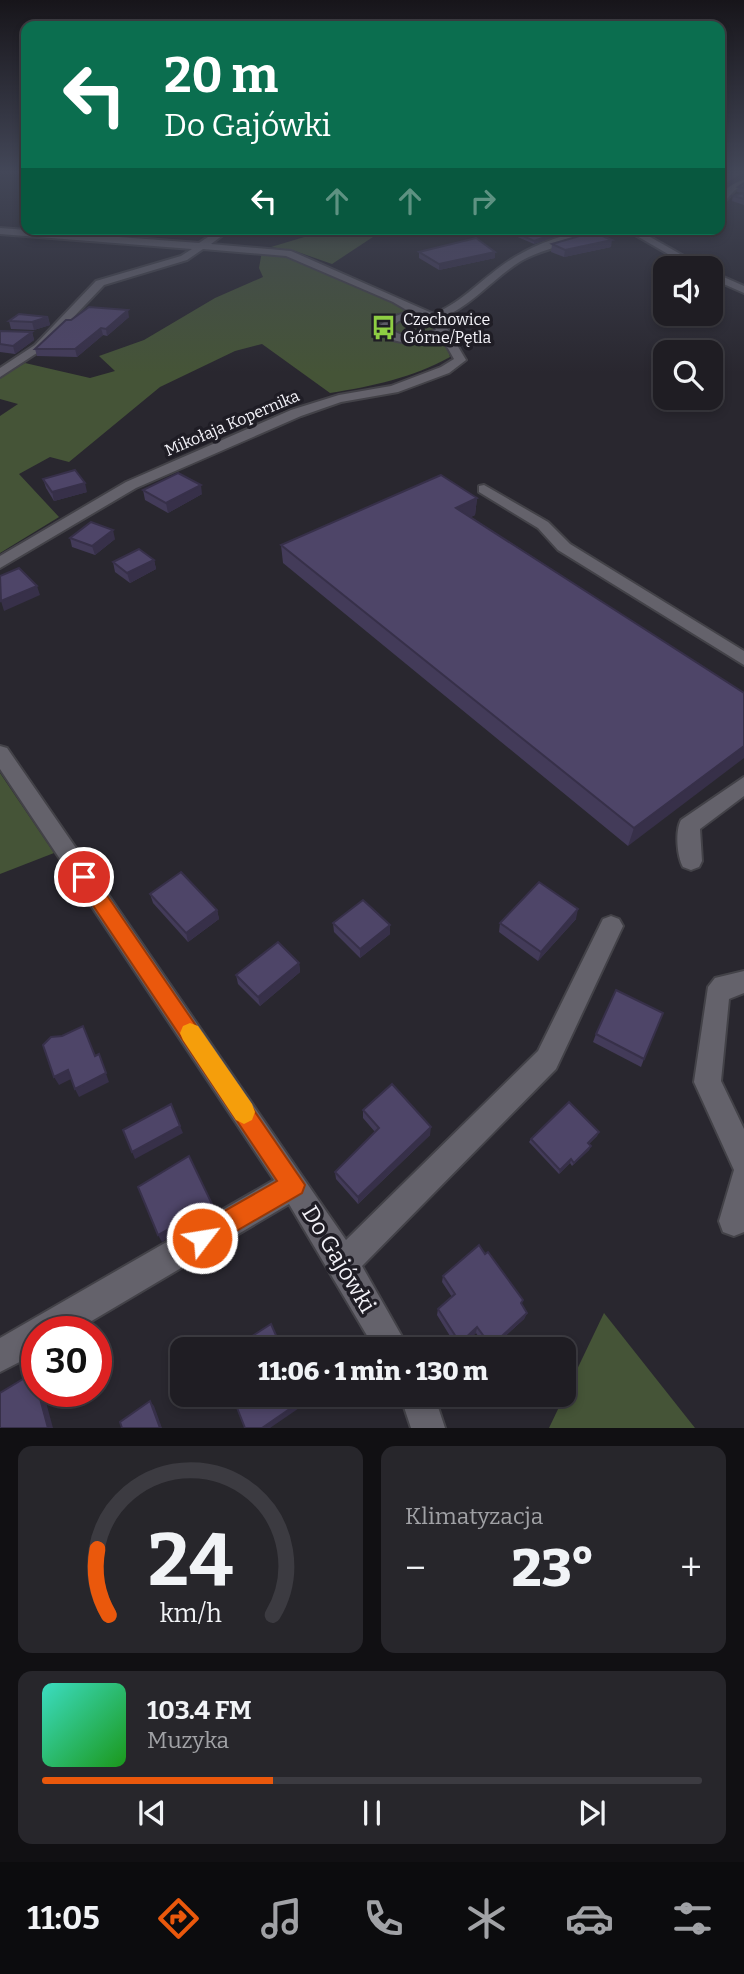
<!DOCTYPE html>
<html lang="pl">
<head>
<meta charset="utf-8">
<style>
	:root { --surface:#1f1d23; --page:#27262b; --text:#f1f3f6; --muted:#a1a2a6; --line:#3c3b41; --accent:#ea580c }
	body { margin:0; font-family:Bitter,serif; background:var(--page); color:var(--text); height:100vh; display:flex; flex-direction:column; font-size:26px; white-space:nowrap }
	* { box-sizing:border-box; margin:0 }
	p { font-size:23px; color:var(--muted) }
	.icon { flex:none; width:38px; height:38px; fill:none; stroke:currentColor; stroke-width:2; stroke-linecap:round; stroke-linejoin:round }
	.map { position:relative; height:1428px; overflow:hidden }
	.sheet { display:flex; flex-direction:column; gap:18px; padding:18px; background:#111013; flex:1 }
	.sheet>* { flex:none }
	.banner { position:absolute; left:21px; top:21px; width:704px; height:214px; border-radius:14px; box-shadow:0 4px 10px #0003,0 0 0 2px var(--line); background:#0b6e4f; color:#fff; overflow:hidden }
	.controls { position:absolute; left:653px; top:256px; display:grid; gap:14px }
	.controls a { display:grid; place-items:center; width:70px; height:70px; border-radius:14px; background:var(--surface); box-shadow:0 4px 10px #0003,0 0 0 2px var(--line); font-size:35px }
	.speed { position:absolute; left:21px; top:1316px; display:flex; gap:14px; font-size:35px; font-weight:700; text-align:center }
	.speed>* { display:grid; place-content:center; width:91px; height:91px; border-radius:50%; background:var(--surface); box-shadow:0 4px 10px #0003,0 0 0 2px var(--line); line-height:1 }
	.speed .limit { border:10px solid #d22; background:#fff; color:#111 }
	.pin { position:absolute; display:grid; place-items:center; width:60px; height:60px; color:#fff; margin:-30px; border:4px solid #fff; border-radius:50%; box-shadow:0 2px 7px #0007 }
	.me { position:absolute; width:77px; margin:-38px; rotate:59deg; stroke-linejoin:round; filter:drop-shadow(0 0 5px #0008) }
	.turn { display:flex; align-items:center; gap:24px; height:147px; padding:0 28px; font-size:32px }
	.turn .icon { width:91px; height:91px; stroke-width:2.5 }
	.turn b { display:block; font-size:49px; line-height:60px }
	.lanes { display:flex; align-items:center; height:66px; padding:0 28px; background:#0003; justify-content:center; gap:35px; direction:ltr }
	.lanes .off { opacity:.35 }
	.big { font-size:52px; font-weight:800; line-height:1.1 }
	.sheet .widget { flex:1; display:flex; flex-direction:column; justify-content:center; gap:10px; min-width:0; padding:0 24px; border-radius:14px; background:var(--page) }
	.sheet .dial { align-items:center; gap:0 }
	.dial svg { height:182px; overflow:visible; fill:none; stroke:var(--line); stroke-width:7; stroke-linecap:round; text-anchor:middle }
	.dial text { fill:var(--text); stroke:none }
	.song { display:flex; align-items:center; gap:21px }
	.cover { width:84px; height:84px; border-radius:10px; background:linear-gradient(135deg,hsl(170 70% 55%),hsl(120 70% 35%)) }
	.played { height:7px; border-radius:4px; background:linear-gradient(90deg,var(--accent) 35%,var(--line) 35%) }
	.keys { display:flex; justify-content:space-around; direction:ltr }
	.heat { display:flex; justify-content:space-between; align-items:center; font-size:38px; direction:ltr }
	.sheet .tiles { flex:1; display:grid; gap:18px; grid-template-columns:1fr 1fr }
	.widget:last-child { grid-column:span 2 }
	.trip { position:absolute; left:170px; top:1337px; width:406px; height:70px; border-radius:14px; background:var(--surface); box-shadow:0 4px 10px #0003,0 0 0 2px var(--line); font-weight:800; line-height:70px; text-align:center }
	.tab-bar { display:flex; height:112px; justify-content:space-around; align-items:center; background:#0c0c0e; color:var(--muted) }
	.tab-bar .icon { width:49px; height:49px }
	.tab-bar .on { color:var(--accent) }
	.tab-bar b { font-size:32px; color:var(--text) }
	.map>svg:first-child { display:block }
	.green { fill:#455437 }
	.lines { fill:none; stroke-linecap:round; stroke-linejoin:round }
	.minor-casing { stroke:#434248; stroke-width:4 }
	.minor { fill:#64626b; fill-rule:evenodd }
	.wall { fill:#433b59 }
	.shaded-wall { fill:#373049 }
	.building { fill:#4e4568; stroke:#373049; stroke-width:2 }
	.route { fill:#ea580c; stroke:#983908; stroke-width:2 }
	.slow { fill:#f59e0b }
	.labels { text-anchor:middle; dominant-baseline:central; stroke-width:7; stroke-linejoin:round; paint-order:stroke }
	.far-poi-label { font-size:16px; fill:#f3f2f8; stroke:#1f1d25; text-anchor:start }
	.far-street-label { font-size:16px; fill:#f3f2f8; stroke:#1f1d25 }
	.near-street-label { font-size:23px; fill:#f3f2f8; stroke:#1f1d25 }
</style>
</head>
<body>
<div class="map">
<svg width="744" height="1428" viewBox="0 0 744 1428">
	<rect width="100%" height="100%" fill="#29272f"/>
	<g class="green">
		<path d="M331 229H385L332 264 295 251 271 247Z"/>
		<path d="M262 251C313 261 363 286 407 311L390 316 378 325 385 335 426 344 437 340 447 347 450 357C412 378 373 386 330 393L262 344 235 351 160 387 69 462 50 457 19 474 59 517 0 553V416L18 404 0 399V378L25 363 90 378 115 371 99 356 144 340 215 298 263 277 259 268Z"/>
		<path d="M417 319 433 324 436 330 406 338 390 330 396 321Z"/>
		<path d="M0 773 54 853 0 874Z"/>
		<path d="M604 1313 695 1428H549Z"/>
	</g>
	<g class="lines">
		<defs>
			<g id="minor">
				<path d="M744 180V185L735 190 719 208C719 192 730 184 744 180Z"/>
				<path d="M0 228 199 243 220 229H231L211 244 291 251 434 314C465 301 486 274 515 257 542 241 577 229 608 229 585 243 549 245 521 261 493 278 472 306 441 318L466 360 449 373 398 392 341 402 301 416 136 488 0 568V556L126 482 291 410 339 395 391 386 441 367 454 359 441 336C419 344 393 348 377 328 387 318 397 315 410 312L393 302 286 256 203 249 187 260 104 285 43 349 0 377V368L35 345 96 281 181 256 192 249 0 234ZM418 316 431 320 436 330C421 336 403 340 390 328L399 321Z"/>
				<path d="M625 229H636L705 268H692Z"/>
				<path d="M710 271 744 286V293L710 278Z"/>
				<path d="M484 485 548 522 570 544 744 651V665L558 550 538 528 479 492V486Z"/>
				<path d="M0 746 7 748 346 1240 538 1051 603 919 611 916 619 919 623 926 556 1069 362 1266 409 1349H375L289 1204 73 1332H37V1353L0 1372V1338L274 1180 0 769Z"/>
				<path d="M744 777V796L700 829 702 861 699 867 691 870 683 867C677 856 675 831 681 820Z"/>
				<path d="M744 971V993L729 999 721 1081 744 1129V1232L734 1236 723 1232 719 1221 734 1170 694 1082 708 987 715 978Z"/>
				<path d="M400 1395H434L445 1428H411Z"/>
			</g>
		</defs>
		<use href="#minor" class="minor-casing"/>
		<use href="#minor" class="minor"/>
	</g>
	<g class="wall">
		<path d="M719 173H744V179L743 178 723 190 719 189Z"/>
		<path d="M744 183V193L737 192 738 187Z"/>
		<path d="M744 193V205L732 201 733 196Z"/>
		<path d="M571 231 534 244 513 235 514 232Z"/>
		<path d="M552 244 611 247 564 257 551 252Z"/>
		<path d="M419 252 495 258 439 270 419 258Z"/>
		<path d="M48 317 50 325 34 330 11 329 9 321Z"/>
		<path d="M129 317 107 336 103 335 77 357 37 356 35 349 71 320Z"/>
		<path d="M0 331 32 332 34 340 15 354 0 352Z"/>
		<path d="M43 479 87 492 54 501 46 488Z"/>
		<path d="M143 490 202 494 168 513 145 500Z"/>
		<path d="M477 498 475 515 471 517 744 693 628 846 283 563 281 545Z"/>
		<path d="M70 538 115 539 95 555 72 547Z"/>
		<path d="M154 560 156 569 130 583 115 572 113 562Z"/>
		<path d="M150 894 217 910 219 919 188 942 153 903Z"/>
		<path d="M576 919 538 961 499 932 500 923Z"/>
		<path d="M333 923 390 925V934L360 958 334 932Z"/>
		<path d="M299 963 300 972 260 1006 238 984 236 975Z"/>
		<path d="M596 1034 644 1059 641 1067 593 1042Z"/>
		<path d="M363 1110 430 1135 358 1204 336 1179 335 1172 375 1132 363 1118Z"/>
		<path d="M599 1132 597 1136 589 1144 591 1146 589 1150 572 1166 570 1163 559 1174 529 1142 531 1139Z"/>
		<path d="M443 1276 523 1300 521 1304 527 1313 524 1319 491 1349H487L476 1333 458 1349 437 1315 438 1309 452 1297 442 1282Z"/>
	</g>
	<g class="shaded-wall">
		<path d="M744 173 743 178 723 190 724 185Z"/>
		<path d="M567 229H571V231L534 244V241Z"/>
		<path d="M612 240 611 247 564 257 565 250Z"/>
		<path d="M495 252V258L439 270V264Z"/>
		<path d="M128 310 129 317 107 336 106 329Z"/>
		<path d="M48 317 50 325 34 330 32 322Z"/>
		<path d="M101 328 103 335 77 357 75 349Z"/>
		<path d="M32 332 34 340 15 354 13 346Z"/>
		<path d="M85 483 87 492 54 501 52 492Z"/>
		<path d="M201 485 202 494 168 513 166 503Z"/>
		<path d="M477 498 475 515 454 525 456 508Z"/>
		<path d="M113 530 115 539 95 555 92 546Z"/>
		<path d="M154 560 156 569 130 583 127 573Z"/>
		<path d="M37 586 40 595 4 611 1 601Z"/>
		<path d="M744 746V758L628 846 634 828Z"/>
		<path d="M578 909 576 919 538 961 541 952Z"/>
		<path d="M217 910 219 919 188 942 186 933Z"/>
		<path d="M390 925V934L360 958V949Z"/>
		<path d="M299 963 300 972 260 1006 258 997Z"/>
		<path d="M99 1054 109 1082 79 1097 75 1089Z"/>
		<path d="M68 1070 73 1078 59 1085 54 1077Z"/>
		<path d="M180 1126 183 1133 135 1159 132 1152Z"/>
		<path d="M431 1127 430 1135 358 1204V1197Z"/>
		<path d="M591 1146 589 1150 572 1166 574 1163Z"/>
		<path d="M571 1159 570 1163 559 1174 560 1170Z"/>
		<path d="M212 1204 214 1211 162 1242 158 1235Z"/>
		<path d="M527 1313 524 1319 491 1349H490L491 1346Z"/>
		<path d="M477 1327 476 1333 458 1349 460 1343Z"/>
		<path d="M38 1391H43L53 1428H48Z"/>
		<path d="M304 1399 305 1404 270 1428H262Z"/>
		<path d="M150 1401 154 1406 162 1428H160Z"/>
	</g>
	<g class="building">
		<path d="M719 173H744L724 185H719Z"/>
		<path d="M744 183V188L738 187Z"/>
		<path d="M744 193V199L733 196Z"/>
		<path d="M524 229H567L534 241 514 232Z"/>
		<path d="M593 232 612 240 565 250 552 244Z"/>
		<path d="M476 238 495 252 439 264 419 252Z"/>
		<path d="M89 307 128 310 106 329 101 328 75 349H35L66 320H71Z"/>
		<path d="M19 314 48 317 32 322 9 321Z"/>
		<path d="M0 331 32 332 13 346 0 344Z"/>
		<path d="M75 470 85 483 52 492 43 479Z"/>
		<path d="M178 473 201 485 166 503 143 490Z"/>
		<path d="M441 475 477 498 456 508 744 693V746L634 828 281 545Z"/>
		<path d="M91 522 113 530 92 546 70 538Z"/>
		<path d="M139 549 154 560 127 573 113 562Z"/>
		<path d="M19 568 37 586 1 601 0 576Z"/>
		<path d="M181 872 217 910 186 933 150 894Z"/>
		<path d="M539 882 578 909 541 952 500 923Z"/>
		<path d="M363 900 390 925 360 949 333 923Z"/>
		<path d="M278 942 299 963 258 997 236 975Z"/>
		<path d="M616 990 663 1013 644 1059 596 1034Z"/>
		<path d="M83 1026 95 1056 99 1054 106 1073 75 1089 68 1070 54 1077 43 1045 51 1037 62 1036Z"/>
		<path d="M392 1084 431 1127 358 1197 335 1172 379 1128 363 1110Z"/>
		<path d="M569 1102 599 1132 588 1143 591 1146 574 1163 571 1159 560 1170 531 1139Z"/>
		<path d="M171 1104 180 1126 132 1152 123 1130Z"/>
		<path d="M189 1156 212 1204 158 1235 138 1187Z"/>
		<path d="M479 1245 485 1254 488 1252 523 1300 521 1303 527 1313 491 1346 477 1327 460 1343 438 1309 455 1294 443 1276Z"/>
		<path d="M271 1324 282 1349H232Z"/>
		<path d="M33 1373 37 1387V1391H38L48 1428H0V1393Z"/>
		<path d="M232 1395H302L304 1399 262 1428H245Z"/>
		<path d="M150 1401 160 1428H122L120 1422Z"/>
	</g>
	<linearGradient id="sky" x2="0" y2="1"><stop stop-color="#17151a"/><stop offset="0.46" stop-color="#434758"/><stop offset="1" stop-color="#434758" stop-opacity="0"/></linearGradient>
	<rect width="744" height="373" fill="url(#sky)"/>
	<path class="route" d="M84 870 91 872 305 1185 302 1193 202 1251 193 1247 190 1238 193 1229 277 1181 78 883 75 877 78 872Z"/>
	<path class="slow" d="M190 1023 198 1026 252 1104 255 1112 252 1120 244 1124 236 1120 183 1040 180 1033 183 1026Z"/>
	<defs>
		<symbol id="bus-bare" viewBox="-9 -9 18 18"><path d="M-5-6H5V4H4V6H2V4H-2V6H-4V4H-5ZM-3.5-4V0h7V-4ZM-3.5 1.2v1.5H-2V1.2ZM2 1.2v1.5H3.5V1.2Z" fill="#8ece43" stroke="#1f1d25" stroke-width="2.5" paint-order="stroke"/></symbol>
	</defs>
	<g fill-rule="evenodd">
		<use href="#bus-bare" x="366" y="310" width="35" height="35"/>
	</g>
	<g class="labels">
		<g class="far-poi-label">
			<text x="403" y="319">Czechowice<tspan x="403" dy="18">Górne/Pętla</tspan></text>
		</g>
		<g class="far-street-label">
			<text transform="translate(232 423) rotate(-23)">Mikołaja Kopernika</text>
		</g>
		<g class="near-street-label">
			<text transform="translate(339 1259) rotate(59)">Do Gajówki</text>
		</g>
	</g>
</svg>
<div class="controls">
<a><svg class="icon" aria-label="sound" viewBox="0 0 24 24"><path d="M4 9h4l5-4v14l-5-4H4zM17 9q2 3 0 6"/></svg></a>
<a><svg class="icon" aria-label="search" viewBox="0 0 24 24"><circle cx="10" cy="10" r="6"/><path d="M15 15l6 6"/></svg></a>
</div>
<div class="speed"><div class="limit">30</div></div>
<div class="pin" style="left:84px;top:877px;background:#d93025"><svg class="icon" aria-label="arrive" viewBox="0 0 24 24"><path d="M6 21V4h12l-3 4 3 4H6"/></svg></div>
<svg class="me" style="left:202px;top:1238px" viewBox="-20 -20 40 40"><circle r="17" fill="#ea580c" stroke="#fff" stroke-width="3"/><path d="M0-11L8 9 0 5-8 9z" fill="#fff"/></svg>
<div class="trip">11:06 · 1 min · 130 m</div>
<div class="banner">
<div class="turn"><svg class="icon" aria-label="left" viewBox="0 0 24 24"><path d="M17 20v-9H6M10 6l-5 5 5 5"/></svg><div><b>20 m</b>Do Gajówki</div></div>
<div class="lanes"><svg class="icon" aria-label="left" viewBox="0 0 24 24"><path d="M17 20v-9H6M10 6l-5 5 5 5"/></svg><svg class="icon off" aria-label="ahead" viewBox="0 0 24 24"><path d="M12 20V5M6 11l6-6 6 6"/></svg><svg class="icon off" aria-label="ahead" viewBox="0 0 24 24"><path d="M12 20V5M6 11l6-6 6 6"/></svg><svg class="icon off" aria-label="right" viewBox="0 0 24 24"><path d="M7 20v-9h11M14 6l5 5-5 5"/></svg></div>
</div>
</div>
<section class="sheet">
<div class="tiles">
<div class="widget dial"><svg viewBox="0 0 100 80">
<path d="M14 69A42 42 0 1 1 86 69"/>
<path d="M14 69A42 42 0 0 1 9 40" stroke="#ea580c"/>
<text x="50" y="56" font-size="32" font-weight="700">24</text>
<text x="50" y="72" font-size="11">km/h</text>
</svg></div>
<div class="widget"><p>Klimatyzacja</p>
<div class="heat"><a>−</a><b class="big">23°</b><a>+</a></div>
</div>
<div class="widget">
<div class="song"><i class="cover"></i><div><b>103.4 FM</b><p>Muzyka</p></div></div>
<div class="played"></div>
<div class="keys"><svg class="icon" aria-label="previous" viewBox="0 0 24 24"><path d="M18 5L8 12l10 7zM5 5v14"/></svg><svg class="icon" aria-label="pause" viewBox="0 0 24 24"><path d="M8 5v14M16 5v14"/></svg><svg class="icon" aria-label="next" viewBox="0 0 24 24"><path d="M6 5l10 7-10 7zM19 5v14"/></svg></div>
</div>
</div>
</section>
<nav class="tab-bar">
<b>11:05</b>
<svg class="icon on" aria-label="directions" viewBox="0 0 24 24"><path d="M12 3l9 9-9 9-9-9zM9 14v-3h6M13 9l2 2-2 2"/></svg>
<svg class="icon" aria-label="music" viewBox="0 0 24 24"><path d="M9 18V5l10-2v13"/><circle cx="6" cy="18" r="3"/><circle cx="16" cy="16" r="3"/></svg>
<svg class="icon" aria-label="phone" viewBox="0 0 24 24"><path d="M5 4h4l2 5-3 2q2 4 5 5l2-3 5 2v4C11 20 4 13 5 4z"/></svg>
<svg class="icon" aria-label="climate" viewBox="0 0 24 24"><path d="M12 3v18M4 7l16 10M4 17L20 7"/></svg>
<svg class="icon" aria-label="car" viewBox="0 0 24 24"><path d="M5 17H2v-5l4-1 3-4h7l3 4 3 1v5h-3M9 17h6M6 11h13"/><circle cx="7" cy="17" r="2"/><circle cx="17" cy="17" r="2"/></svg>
<svg class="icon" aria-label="filters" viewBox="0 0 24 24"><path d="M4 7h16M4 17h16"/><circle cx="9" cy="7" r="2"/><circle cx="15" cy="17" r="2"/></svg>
</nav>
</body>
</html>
